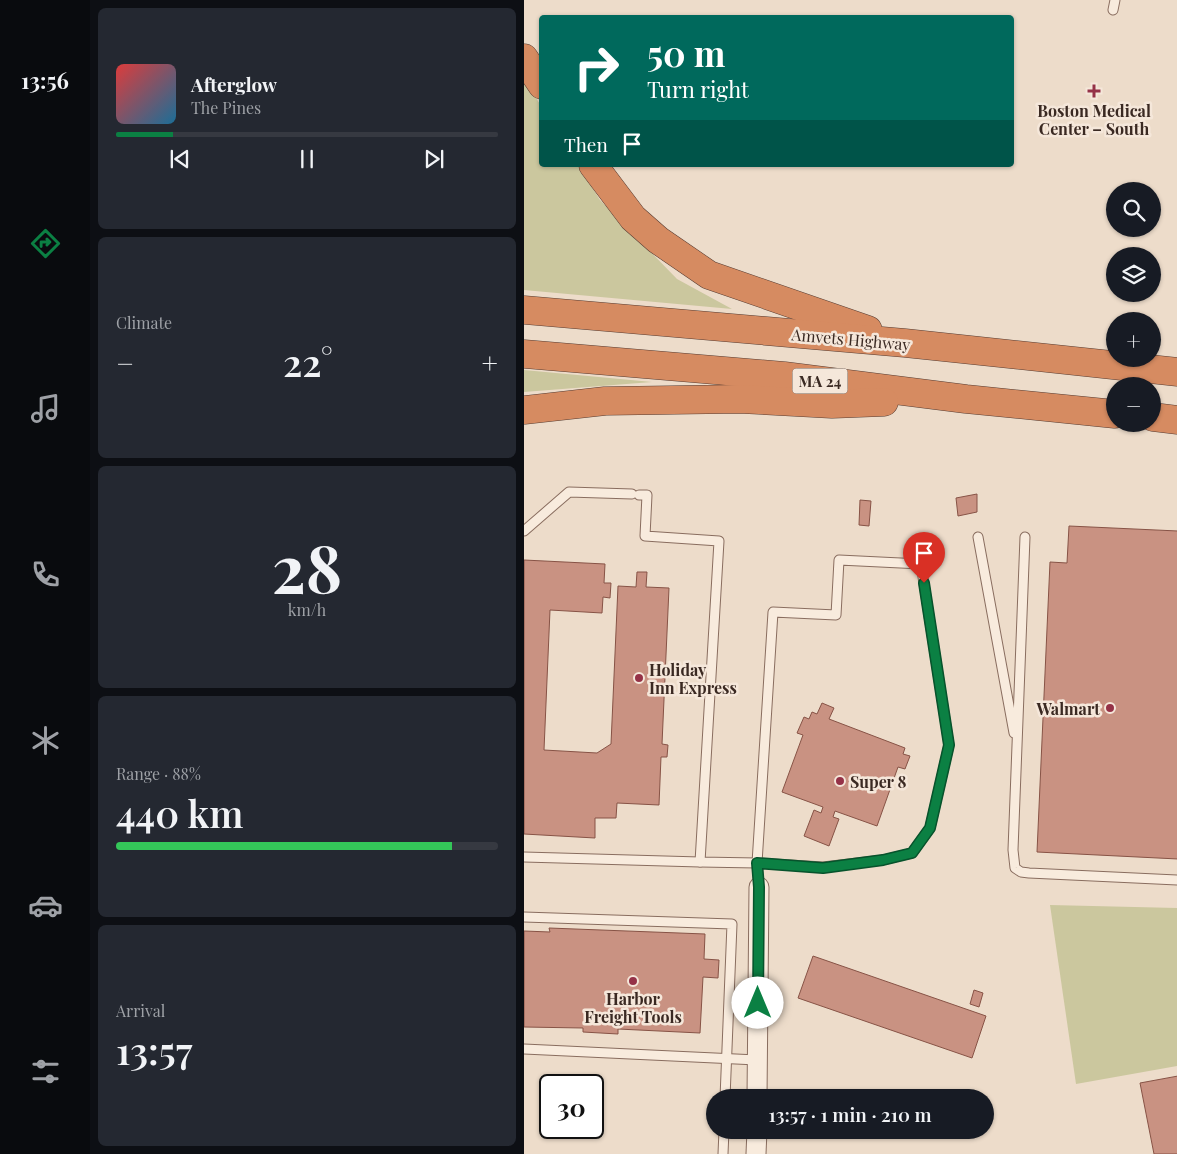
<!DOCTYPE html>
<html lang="en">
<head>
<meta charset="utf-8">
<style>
	:root { --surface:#171b24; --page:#242831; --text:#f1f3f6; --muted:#9ea1a6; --line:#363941; --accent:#0b8043 }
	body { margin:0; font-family:"Playfair Display",serif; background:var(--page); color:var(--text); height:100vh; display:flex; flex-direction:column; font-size:19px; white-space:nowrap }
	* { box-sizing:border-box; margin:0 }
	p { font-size:16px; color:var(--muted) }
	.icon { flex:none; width:28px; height:28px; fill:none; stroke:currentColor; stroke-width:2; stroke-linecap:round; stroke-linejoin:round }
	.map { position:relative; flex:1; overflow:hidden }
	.panel { display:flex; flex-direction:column; gap:8px; padding:8px; background:#0d0f14; width:434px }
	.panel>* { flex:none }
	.top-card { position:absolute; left:15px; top:15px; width:475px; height:152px; border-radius:5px; box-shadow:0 1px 4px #0004; background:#00695c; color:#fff; overflow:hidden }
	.controls { position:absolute; left:582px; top:182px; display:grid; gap:10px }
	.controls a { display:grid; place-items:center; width:55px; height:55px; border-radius:50%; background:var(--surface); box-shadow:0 1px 4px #0004; font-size:25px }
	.speed { position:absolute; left:15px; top:1074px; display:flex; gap:10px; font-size:25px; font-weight:700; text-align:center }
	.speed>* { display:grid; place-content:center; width:65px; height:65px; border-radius:50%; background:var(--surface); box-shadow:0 1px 4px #0004; line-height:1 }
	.speed .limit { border:2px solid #111; border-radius:8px; background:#fff; color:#111 }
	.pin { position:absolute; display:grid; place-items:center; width:42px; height:42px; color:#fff; margin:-51px -21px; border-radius:50% 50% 50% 0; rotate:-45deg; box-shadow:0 0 5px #0007 }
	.pin .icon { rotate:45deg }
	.me { position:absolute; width:55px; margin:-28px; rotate:0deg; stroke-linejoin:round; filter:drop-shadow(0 0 4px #0008) }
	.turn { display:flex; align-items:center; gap:18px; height:105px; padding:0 25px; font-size:22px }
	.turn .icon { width:65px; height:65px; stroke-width:2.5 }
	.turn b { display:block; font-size:35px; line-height:42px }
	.then { display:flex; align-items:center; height:48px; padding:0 25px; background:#0003; gap:10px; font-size:19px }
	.big { font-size:38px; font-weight:600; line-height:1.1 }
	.panel .tile { flex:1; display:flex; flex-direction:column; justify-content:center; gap:8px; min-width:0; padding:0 18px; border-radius:8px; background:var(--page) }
	.panel .dial { align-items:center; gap:0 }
	.dial b { font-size:65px; line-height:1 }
	.song { display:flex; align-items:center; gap:15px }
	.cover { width:60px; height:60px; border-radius:8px; background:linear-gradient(135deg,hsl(0 70% 55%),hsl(200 70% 35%)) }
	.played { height:5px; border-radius:2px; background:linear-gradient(90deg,var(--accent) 15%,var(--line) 15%) }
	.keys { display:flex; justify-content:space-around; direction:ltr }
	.heat { display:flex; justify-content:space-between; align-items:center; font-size:28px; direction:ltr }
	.charge { height:8px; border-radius:4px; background:linear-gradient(90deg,#34c759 88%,var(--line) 0) }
	.trip { position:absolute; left:182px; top:1089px; width:288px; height:50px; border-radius:25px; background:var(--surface); box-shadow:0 1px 4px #0004; font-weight:600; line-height:50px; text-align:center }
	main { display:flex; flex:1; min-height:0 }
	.menu { display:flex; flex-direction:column; width:90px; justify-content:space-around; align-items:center; background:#090b0e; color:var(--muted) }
	.menu .icon { width:35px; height:35px }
	.menu .on { color:var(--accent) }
	.menu b { font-size:22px; color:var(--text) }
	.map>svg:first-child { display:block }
	.green { fill:#cbc79e }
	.building { fill:#c99282; stroke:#875346 }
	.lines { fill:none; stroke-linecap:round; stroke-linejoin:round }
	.service-casing { stroke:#896d5f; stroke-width:11 }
	.minor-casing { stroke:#896d5f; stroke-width:21 }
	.motorway-casing { stroke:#573d33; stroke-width:29 }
	.service { stroke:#f8ebdd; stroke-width:9 }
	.minor { stroke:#f8ebdd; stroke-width:19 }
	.motorway { stroke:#d68b61; stroke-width:28 }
	.route-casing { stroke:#07532c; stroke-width:12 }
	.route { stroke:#0b8043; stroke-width:9 }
	.poi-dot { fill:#953247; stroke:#f5e7da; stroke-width:2 }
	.labels { text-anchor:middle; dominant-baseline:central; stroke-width:5; stroke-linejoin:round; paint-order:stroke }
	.shield { fill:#f5e7da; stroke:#726259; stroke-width:1 }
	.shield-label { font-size:15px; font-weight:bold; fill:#3a2922 }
	.poi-label { font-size:16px; font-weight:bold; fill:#3a2922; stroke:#f5e7da }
	.street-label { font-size:16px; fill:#3a2922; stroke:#f5e7da }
</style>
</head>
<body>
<main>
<nav class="menu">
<b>13:56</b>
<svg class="icon on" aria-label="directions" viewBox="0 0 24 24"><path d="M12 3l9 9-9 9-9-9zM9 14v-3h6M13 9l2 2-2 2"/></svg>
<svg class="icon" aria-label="music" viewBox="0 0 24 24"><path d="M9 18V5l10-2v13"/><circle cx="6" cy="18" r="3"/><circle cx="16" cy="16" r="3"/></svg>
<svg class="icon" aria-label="phone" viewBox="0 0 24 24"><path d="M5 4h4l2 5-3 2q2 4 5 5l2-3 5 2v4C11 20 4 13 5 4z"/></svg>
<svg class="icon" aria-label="climate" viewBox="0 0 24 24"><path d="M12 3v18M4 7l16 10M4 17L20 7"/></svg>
<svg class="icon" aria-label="car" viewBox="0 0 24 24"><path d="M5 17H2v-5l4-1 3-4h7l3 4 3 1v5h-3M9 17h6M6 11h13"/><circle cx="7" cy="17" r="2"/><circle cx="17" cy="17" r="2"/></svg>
<svg class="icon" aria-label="filters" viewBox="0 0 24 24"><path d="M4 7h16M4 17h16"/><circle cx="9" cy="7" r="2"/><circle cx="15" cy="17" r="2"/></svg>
</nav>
<section class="panel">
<div class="tile">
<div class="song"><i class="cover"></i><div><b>Afterglow</b><p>The Pines</p></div></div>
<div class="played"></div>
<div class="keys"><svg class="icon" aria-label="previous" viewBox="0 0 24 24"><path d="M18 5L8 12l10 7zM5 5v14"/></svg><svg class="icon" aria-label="pause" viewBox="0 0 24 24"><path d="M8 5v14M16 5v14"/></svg><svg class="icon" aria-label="next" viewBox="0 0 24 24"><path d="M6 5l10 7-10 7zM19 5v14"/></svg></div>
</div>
<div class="tile"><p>Climate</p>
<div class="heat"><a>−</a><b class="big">22°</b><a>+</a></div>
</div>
<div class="tile dial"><b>28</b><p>km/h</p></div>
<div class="tile"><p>Range · 88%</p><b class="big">440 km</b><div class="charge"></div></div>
<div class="tile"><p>Arrival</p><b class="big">13:57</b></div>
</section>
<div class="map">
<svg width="654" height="1154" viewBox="0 0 654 1154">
	<rect width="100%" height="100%" fill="#eddcca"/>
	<g class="green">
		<path d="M0 78 17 106 18 165H54L76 200 153 279 208 309 0 290Z"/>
		<path d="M0 370 128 382 0 392Z"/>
		<path d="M526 905 653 908V1066L552 1084Z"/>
	</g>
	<g class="building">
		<path d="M453 494V512L434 516 432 498Z"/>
		<path d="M336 500 347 501 345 526 335 525Z"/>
		<path d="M545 526 654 531V859L513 852 526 562 543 563Z"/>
		<path d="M0 560 81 564 80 583H87L86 598 79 597 78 613 26 610 20 750 73 753 87 744 94 586 112 587 113 572H123L122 587 145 588 138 744 144 745 143 757H137L135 805 93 803 92 818H71V838L0 834Z"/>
		<path d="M298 703 310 708 305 719 381 748 379 754 386 756 381 769 374 767 353 826 311 811 309 817 315 819 305 846 280 836 290 810 297 813 299 807 258 792 279 735 273 733 280 717 285 719 288 712 293 714Z"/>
		<path d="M25 928 181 934 180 959 195 960 194 978 179 977 176 1033 94 1029V1034L59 1032V1028L0 1027V931L26 932Z"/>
		<path d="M289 956 462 1016 448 1058 274 998Z"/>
		<path d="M450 990 459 993 455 1007 446 1004Z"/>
		<path d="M654 1076V1154H630L616 1083Z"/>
	</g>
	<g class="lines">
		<defs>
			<g id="service">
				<path d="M589 10 591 0"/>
				<path d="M115 495H123L121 536 195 541 176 862 233 863 235 887"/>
				<path d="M0 531 45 492 108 494"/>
				<path d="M454 537 490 733"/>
				<path d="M501 537 489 850 491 868 497 872 505 873 654 880"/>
				<path d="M315 560 397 564 425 745 406 828 388 853 359 860 299 867 233 863 249 612 312 615Z"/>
				<path d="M0 857 176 862"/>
				<path d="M0 917 208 924 201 1098"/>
				<path d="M0 1049 233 1060"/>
				<path d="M199 1154 200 1130"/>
			</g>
			<g id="minor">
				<path d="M233 1098 235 887"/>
				<path d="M232 1154 233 1130"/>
			</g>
			<g id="motorway">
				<path d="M0 58 18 85"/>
				<path d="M69 165 109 218 134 240 185 275 344 330"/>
				<path d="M0 310 381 343 654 372"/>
				<path d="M0 354 260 376 442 399 591 414"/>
				<path d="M0 410 81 401 216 399 308 404 360 402"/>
				<path d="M629 417 654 420"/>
			</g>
		</defs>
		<use href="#service" class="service-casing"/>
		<use href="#minor" class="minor-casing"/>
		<use href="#motorway" class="motorway-casing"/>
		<use href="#service" class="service"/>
		<use href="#minor" class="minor"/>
		<use href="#motorway" class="motorway"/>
	</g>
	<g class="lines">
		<defs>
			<path id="route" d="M234 1003 235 887 233 863 299 868 359 860 388 853 406 828 425 745 400 583"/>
		</defs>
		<use href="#route" class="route-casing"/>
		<use href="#route" class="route"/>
	</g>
	<g class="poi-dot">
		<path d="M567.5 83.5h5v5h5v5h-5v5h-5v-5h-5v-5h5z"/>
		<circle cx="115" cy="678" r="5"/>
		<circle cx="586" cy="708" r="5"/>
		<circle cx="316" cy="781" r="5"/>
		<circle cx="109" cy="981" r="5"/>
	</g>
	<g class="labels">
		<rect class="shield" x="268.5" y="368.5" width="55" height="25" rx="4"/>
		<g class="shield-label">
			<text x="296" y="381">MA 24</text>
		</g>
		<g class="poi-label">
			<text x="570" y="110">Boston Medical<tspan x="570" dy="18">Center – South</tspan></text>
			<text x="125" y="669" text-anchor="start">Holiday<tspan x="125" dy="18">Inn Express</tspan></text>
			<text x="576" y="708" text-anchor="end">Walmart</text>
			<text x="326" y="781" text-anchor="start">Super 8</text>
			<text x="109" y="998">Harbor<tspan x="109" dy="18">Freight Tools</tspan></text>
		</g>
		<g class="street-label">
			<text transform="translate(327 339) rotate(5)">Amvets Highway</text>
		</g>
	</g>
</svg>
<div class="controls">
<a><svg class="icon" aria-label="search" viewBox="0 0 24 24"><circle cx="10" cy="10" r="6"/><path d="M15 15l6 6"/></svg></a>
<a><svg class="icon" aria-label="layers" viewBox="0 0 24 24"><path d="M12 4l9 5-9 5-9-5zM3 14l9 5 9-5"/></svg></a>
<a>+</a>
<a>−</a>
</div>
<div class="speed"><div class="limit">30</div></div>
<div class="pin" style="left:400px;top:583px;background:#d93025"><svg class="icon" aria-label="arrive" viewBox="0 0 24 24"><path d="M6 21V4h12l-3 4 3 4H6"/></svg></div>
<svg class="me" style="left:234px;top:1003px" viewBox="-20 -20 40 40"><circle r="19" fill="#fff"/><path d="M0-13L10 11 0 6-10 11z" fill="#0b8043"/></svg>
<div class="trip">13:57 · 1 min · 210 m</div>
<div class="top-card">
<div class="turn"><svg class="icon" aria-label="right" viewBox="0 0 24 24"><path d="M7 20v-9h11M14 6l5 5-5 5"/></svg><div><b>50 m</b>Turn right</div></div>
<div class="then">Then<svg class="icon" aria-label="arrive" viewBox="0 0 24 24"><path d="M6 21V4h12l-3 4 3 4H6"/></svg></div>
</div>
</div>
</main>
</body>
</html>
